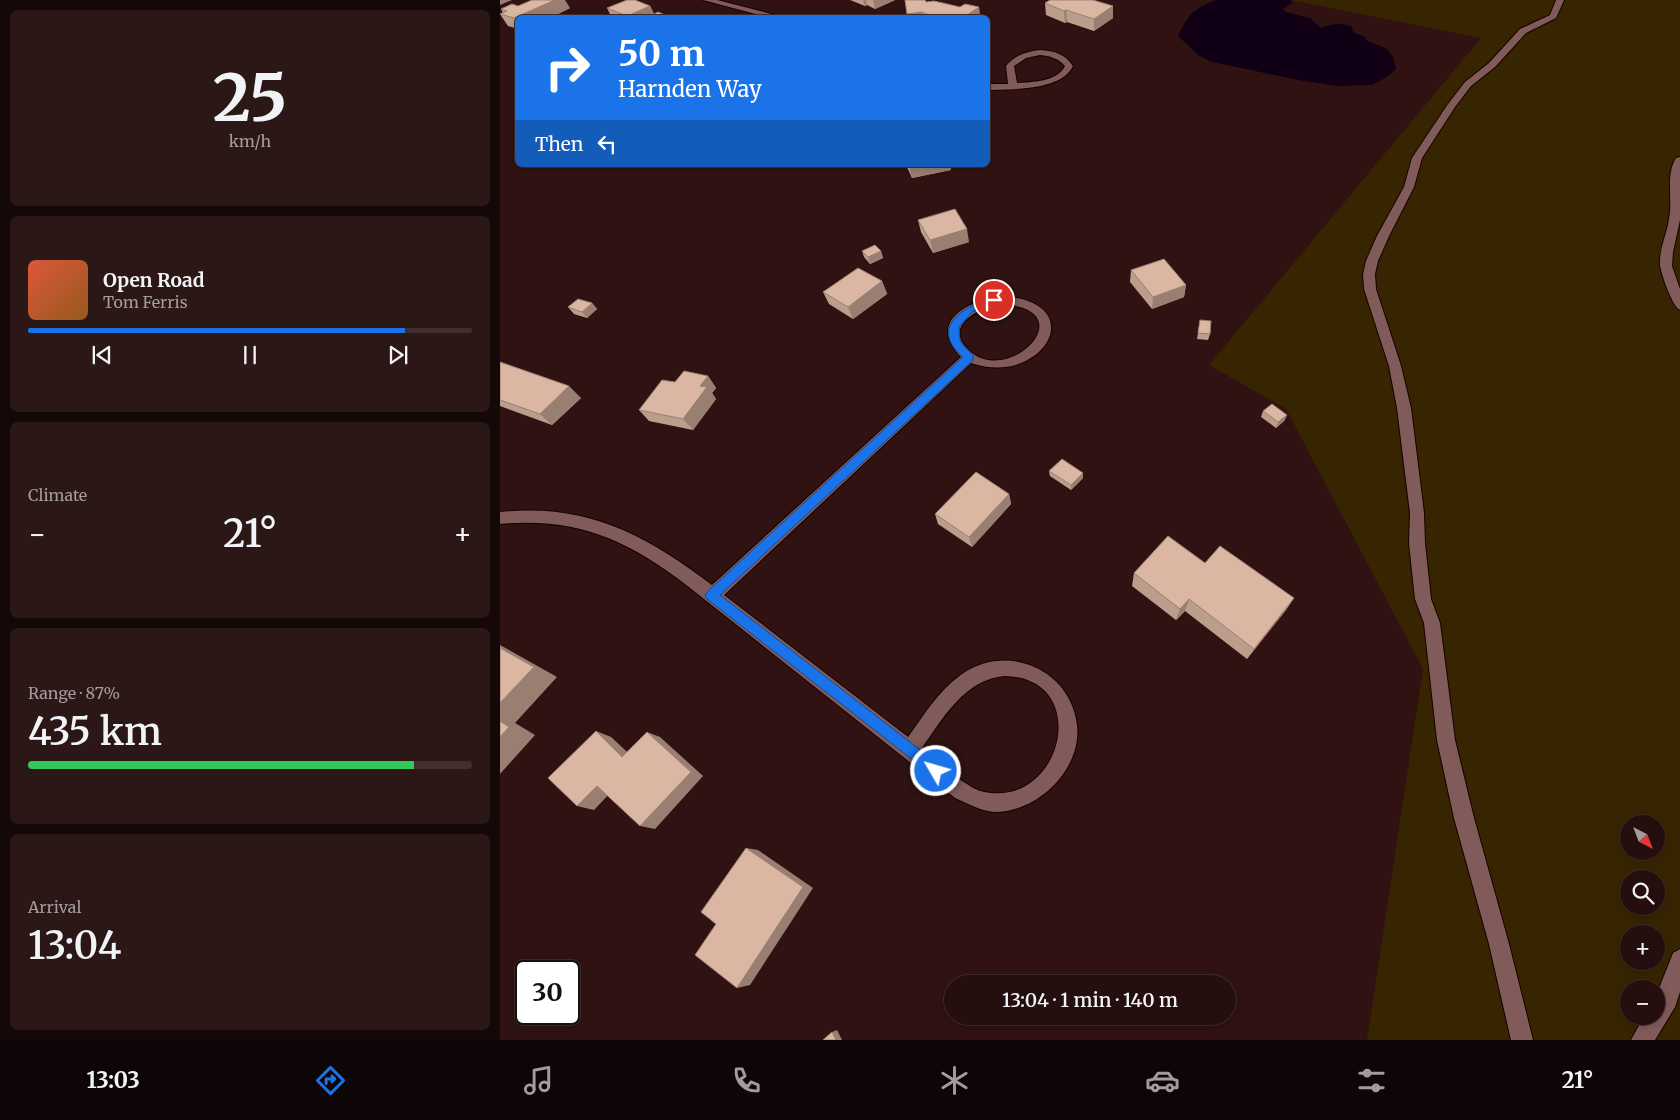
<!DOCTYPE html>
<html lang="en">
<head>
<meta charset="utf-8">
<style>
	:root { --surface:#240e0e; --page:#2c1717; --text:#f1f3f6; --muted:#a39c9e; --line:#412e2e; --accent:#1a73e8 }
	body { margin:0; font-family:Merriweather,serif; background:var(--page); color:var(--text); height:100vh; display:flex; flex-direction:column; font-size:19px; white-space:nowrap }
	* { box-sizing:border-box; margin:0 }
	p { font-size:16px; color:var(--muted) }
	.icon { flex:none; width:28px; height:28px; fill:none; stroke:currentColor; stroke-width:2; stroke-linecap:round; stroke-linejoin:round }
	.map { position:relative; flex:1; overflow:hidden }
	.details { display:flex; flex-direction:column; gap:10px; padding:10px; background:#140808; width:500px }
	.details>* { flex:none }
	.top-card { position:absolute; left:15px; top:15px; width:475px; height:152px; border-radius:8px; box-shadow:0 2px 8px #0003,0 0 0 1px var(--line); background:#1a73e8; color:#fff; overflow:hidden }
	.needle { width:32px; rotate:138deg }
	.controls { position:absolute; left:1120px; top:815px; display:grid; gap:10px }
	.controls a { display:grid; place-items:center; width:45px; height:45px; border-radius:50%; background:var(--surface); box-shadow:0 2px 8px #0003,0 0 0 1px var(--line); font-size:25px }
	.speed { position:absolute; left:15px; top:960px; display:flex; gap:10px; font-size:25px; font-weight:700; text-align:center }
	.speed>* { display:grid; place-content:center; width:65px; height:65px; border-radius:50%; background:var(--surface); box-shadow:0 2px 8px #0003,0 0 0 1px var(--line); line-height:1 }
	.speed .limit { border:2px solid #111; border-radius:8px; background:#fff; color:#111 }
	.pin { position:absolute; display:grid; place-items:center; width:42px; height:42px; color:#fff; margin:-21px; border:2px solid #fff; border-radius:50%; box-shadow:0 1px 5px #0007 }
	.me { position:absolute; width:55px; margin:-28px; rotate:308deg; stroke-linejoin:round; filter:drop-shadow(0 0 4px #0008) }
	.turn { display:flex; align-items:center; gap:18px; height:105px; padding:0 20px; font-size:22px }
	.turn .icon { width:65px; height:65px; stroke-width:2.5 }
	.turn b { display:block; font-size:35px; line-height:42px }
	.then { display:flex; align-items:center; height:48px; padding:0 20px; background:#0003; gap:10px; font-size:19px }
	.big { font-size:38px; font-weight:600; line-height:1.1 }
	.details .widget { flex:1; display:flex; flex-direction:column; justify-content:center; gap:8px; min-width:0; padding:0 18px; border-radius:8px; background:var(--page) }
	.details .dial { align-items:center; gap:0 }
	.dial b { font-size:65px; line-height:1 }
	.song { display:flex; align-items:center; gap:15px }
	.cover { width:60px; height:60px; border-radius:8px; background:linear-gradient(135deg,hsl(10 70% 55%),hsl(30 70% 35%)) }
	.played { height:5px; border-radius:2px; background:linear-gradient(90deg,var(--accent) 85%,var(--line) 85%) }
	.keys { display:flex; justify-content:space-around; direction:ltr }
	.heat { display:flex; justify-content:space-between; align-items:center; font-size:28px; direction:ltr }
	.charge { height:8px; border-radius:4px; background:linear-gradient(90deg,#34c759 87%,var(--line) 0) }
	.trip { position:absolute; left:444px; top:975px; width:292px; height:50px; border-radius:25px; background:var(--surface); box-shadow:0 2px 8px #0003,0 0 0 1px var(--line); font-weight:600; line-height:50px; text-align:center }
	.dock { display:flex; height:80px; justify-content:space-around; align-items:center; background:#0e0606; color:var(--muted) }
	.dock .icon { width:35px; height:35px }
	.dock .selected { color:var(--accent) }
	.dock b { font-size:22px; color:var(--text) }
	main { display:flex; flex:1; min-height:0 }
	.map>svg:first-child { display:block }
	.green { fill:#372400; fill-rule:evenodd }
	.water { fill:#110015 }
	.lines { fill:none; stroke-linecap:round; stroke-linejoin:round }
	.lane-casing { stroke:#160001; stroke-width:2 }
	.street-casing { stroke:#160001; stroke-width:2 }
	.lane { fill:#815b5a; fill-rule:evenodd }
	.street { fill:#815b5a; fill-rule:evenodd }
	.wall { fill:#bb9d8c }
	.shaded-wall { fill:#997f72 }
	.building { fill:#dab6a3; stroke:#997f72 }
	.route { fill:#1a73e8; stroke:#114b97 }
</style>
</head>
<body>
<main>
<section class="details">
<div class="widget dial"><b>25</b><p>km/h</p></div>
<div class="widget">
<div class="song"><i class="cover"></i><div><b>Open Road</b><p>Tom Ferris</p></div></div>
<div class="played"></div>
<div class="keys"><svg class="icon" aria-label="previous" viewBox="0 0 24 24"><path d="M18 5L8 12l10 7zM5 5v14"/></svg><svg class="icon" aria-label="pause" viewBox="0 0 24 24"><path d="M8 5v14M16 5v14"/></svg><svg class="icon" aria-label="next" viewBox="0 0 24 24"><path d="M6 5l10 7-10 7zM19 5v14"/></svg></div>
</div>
<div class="widget"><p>Climate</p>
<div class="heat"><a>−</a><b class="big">21°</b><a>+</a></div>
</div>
<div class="widget"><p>Range · 87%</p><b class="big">435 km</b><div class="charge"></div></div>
<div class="widget"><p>Arrival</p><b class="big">13:04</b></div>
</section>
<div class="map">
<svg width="1180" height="1040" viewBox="0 0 1180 1040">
	<rect width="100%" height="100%" fill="#301212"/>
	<path class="green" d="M790 0H1180V1040H867L923 669 786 409 709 365 981 38ZM1129 824H1156V851H1129ZM1129 879H1156V906H1129ZM1129 934H1156V961H1129ZM1129 989H1156V1016H1129Z"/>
	<path class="water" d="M716 0H791L792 3 783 9 786 12 810 18 821 28C832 24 840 22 852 27L853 32 865 37 866 40C885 49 892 46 896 69L887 77 872 85 838 86 804 81 712 62 698 55 678 36C688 15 693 9 716 0Z"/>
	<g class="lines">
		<defs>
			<g id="lane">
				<path d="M1056 0H1064L1056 18 1026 33 995 67 971 86 955 107 922 158 914 187 889 236 878 261 875 274 876 289 901 366 911 408 924 513 925 543 931 599 940 623 955 740 974 818 1009 944 1033 1040H1011L989 944 954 818 937 740 924 623 915 599 909 543 910 513 897 408 889 366 864 289 863 274 866 261 877 236 904 187 912 158 948 104 965 82 989 63 1020 29 1050 15Z"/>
				<path d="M1180 157V220L1173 252 1172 266 1180 289V310C1173 308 1161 274 1160 265 1159 249 1167 234 1169 219 1173 198 1165 176 1176 158Z"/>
				<path d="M1180 949V992L1175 1007 1155 1040H1131L1144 1016H1156V996L1173 953Z"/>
			</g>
			<g id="street">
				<path d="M203 0H217L287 18H271Z"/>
				<path d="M540 50C555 51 565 54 573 66 561 91 512 89 488 90V84H508L506 66C515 55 526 52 540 50ZM540 55C550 56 558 58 565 66 557 82 532 82 517 83L514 66 526 58Z"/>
				<path d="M500 296C594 301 543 388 471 363L224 595 408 737C424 715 439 690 462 674 508 642 571 670 577 725 582 768 540 810 498 812 482 812 469 804 455 798L185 584C126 539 76 517 0 524V512C86 503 145 534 212 585L461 357C427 321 467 302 500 296ZM500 304C585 309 512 384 472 353 441 328 475 309 500 304ZM505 676C593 678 563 808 484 792 465 788 438 760 422 748 443 718 465 679 505 676Z"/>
			</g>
		</defs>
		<use href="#lane" class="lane-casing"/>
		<use href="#street" class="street-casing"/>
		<use href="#lane" class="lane"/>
		<use href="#street" class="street"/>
	</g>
	<g class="wall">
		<path d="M350 0H395L375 9 367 5 365 6Z"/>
		<path d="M405 0 426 2 460 7H479L480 18H408Z"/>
		<path d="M545 3 613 6V18L594 31 567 22 565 23 546 15Z"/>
		<path d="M18 6 70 8 50 18H18V29L8 26 0 14 3 13 1 9Z"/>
		<path d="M150 6 154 14 172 18H112L107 8Z"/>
		<path d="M406 165H450L451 170 412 178Z"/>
		<path d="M418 220 469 242 433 253 421 232Z"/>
		<path d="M362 251H381L383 258 370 264 364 257Z"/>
		<path d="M631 270 686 285 684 297 652 309 630 282Z"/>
		<path d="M382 281 387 294 353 319 329 304 323 292Z"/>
		<path d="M92 303 97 309 87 318 74 314 68 307Z"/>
		<path d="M700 320 710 334 708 340 697 339Z"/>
		<path d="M0 363 81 398 52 425 0 406Z"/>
		<path d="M208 376 216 388 212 393 216 399 193 430 149 421 139 410 175 382Z"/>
		<path d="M763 411 787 415 784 421 776 428 761 417Z"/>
		<path d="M549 471 583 478 571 490 550 476Z"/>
		<path d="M509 494 511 504 472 547 438 524 435 514Z"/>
		<path d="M705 563 794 598 786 610 747 659 685 611 676 620 632 586 634 573Z"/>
	</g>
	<g class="shaded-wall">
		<path d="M0 0H12L0 5Z"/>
		<path d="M55 0H65L70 8 50 18H18V24L14 18Z"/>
		<path d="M363 0H366L367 5 365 6Z"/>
		<path d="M373 0H395L375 9Z"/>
		<path d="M150 6 156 18H128L127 16Z"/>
		<path d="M613 6V18L594 31V19Z"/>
		<path d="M479 7 480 18H463Z"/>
		<path d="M566 10 567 22 565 23 564 11Z"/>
		<path d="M422 12 423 18H408L407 14Z"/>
		<path d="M412 165H450L451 170 412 178 409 166Z"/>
		<path d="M467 229 469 242 433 253 430 240Z"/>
		<path d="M381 251 383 258 370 264 368 257Z"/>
		<path d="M382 281 387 294 353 319 348 307Z"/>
		<path d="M686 285 684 297 652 309 653 297Z"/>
		<path d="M92 303 97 309 87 318 82 312Z"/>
		<path d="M208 376 216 388 212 393 216 399 193 430 183 419 200 386Z"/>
		<path d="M69 386 81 398 52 425 40 414Z"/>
		<path d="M787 415 784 421 776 428 778 422Z"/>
		<path d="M583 473V478L571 490V485Z"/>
		<path d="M509 494 511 504 472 547 469 537Z"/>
		<path d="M794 598 786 610 747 659 754 649Z"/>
		<path d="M689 599 685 611 676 620 680 609Z"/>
		<path d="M0 645 57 677 15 723 35 735 0 774Z"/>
		<path d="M96 731 111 737 137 761 122 757Z"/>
		<path d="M147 732 160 737 203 776 155 829 140 826Z"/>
		<path d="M97 786 113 790 94 810 77 806Z"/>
		<path d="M246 848 258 850 313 888 250 985 237 988Z"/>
		<path d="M337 1030 342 1040H336L332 1032Z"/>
	</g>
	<g class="building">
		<path d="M32 0H55L14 18 0 14 7 11 1 9 12 4 18 6Z"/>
		<path d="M127 0H135L150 6 127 16 107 8Z"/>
		<path d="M405 0H425L426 2 434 1 460 7 465 4 479 7 463 18H436L422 12 407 14Z"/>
		<path d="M550 0H593L613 6 594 19 566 10 564 11 545 3Z"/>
		<path d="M158 12 172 18H147Z"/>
		<path d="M455 209 467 229 430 240 418 220Z"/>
		<path d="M375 245 381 251 368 257 362 251Z"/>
		<path d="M664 259 686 285 653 297 631 270Z"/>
		<path d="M358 268 382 281 348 307 323 292Z"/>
		<path d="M78 299 92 303 82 312 68 307Z"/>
		<path d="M700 320 711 321 710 334 698 333Z"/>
		<path d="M0 363V362L69 386 40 414 0 400Z"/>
		<path d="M184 371 208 376 200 386 207 387 183 419 139 410 162 380 175 382Z"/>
		<path d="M772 404 787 415 778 422 763 411Z"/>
		<path d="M562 459 583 473 571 485 549 471Z"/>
		<path d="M476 472 509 494 469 537 435 514Z"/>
		<path d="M668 536 705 563 720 546 794 598 754 649 689 599 680 609 634 573Z"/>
		<path d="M0 648 34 667 0 703Z"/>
		<path d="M0 721 9 727 0 737Z"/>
		<path d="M96 731 122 757 147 732 191 772 140 826 97 786 77 806 48 778Z"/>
		<path d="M246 848 303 887 237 988 195 955 216 924 201 912Z"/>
		<path d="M332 1032 336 1040H323Z"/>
	</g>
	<path class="route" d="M494 297 498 300 497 302 472 312 459 327C459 343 461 344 473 355V360L220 595 441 766 443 771 441 776 436 778 207 599 205 596 207 592 463 357C428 327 464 306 494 297Z"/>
</svg>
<div class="controls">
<a><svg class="needle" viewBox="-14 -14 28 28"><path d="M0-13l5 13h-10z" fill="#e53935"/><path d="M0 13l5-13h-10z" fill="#a39c9e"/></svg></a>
<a><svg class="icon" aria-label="search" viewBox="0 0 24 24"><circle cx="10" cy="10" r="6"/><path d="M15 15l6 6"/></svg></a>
<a>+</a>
<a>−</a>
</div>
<div class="speed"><div class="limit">30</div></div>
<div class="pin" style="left:494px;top:300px;background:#d93025"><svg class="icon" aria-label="arrive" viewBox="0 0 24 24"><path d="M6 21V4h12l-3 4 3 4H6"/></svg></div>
<svg class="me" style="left:436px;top:771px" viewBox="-20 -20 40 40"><circle r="17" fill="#1a73e8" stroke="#fff" stroke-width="3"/><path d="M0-11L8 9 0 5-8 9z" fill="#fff"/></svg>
<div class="trip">13:04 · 1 min · 140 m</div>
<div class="top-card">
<div class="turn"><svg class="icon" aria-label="right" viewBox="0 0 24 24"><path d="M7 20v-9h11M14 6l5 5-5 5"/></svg><div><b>50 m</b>Harnden Way</div></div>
<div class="then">Then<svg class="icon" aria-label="left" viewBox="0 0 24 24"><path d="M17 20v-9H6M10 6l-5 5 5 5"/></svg></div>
</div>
</div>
</main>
<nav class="dock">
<b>13:03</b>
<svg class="icon selected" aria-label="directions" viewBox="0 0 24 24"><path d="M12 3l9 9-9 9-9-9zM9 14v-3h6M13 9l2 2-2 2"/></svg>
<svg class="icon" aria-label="music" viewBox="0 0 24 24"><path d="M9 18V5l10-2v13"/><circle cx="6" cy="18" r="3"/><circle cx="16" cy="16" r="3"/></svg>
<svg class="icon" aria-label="phone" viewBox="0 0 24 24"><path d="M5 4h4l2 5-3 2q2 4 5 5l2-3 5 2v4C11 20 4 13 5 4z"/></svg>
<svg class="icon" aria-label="climate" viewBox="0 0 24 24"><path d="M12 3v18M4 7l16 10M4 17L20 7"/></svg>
<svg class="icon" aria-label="car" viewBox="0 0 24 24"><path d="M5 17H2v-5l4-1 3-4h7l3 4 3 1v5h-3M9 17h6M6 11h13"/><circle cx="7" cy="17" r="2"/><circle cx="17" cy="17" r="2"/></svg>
<svg class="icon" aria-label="filters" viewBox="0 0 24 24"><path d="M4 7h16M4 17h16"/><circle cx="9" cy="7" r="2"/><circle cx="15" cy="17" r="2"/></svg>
<b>21°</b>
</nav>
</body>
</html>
